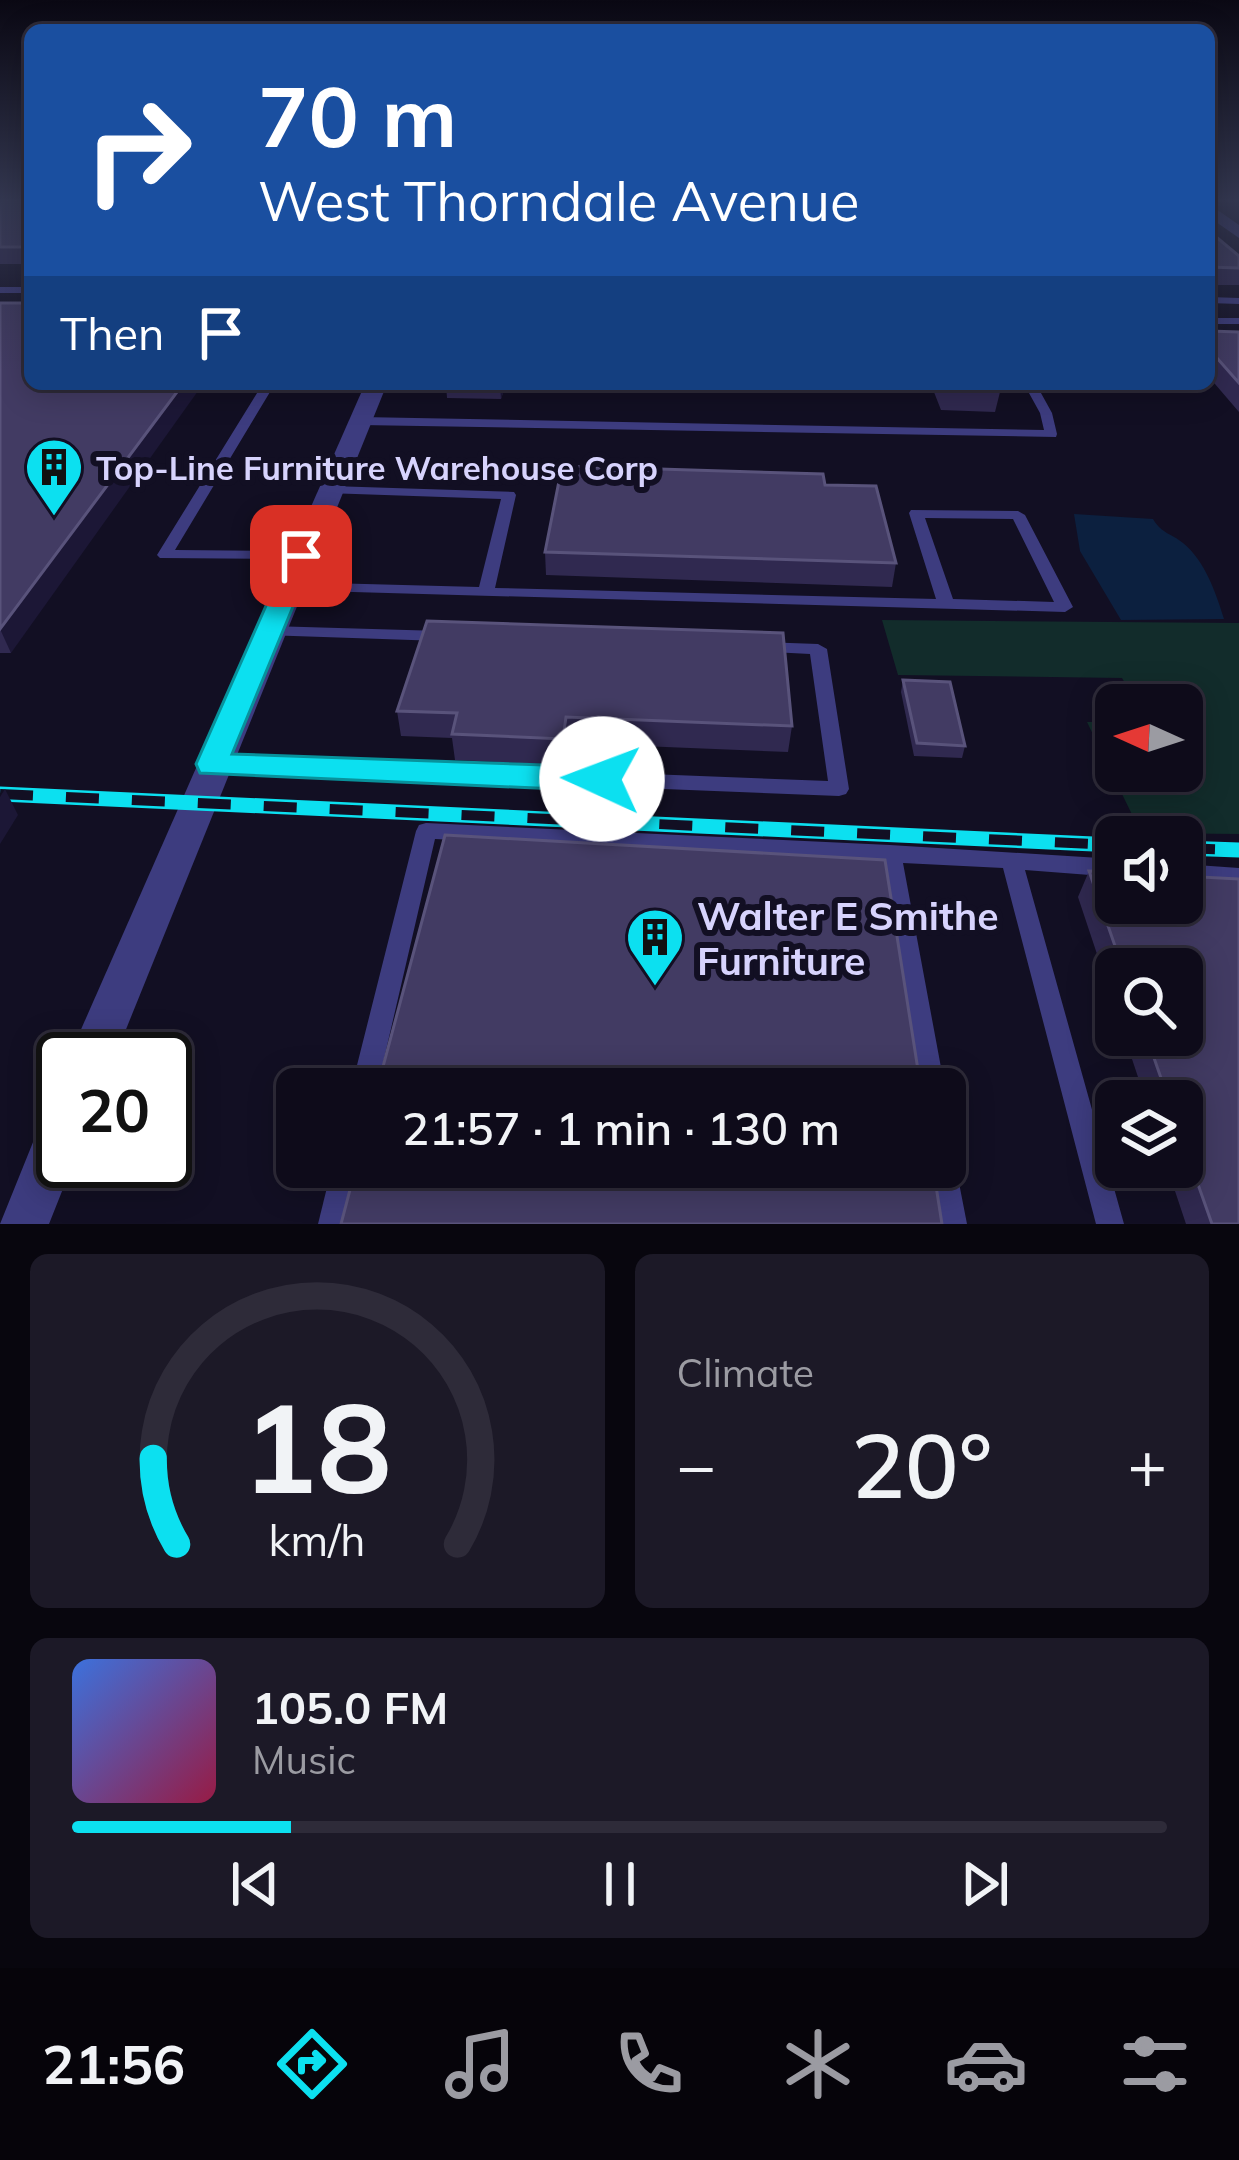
<!DOCTYPE html>
<html lang="en">
<head>
<meta charset="utf-8">
<style>
	:root { --surface:#0e0b1a; --page:#1c1927; --text:#f1f3f6; --muted:#9b9ba2; --line:#2e2b39; --accent:#0ce0f0 }
	body { margin:0; font-family:Mulish,sans-serif; background:var(--page); color:var(--text); height:100vh; display:flex; flex-direction:column; font-size:45px; white-space:nowrap }
	* { box-sizing:border-box; margin:0 }
	p { font-size:39px; color:var(--muted) }
	.icon { flex:none; width:66px; height:66px; fill:none; stroke:currentColor; stroke-width:2; stroke-linecap:round; stroke-linejoin:round }
	.map { position:relative; height:1224px; overflow:hidden }
	.sheet { display:flex; flex-direction:column; gap:30px; padding:30px; background:#08060e; flex:1 }
	.sheet>* { flex:none }
	.top-card { position:absolute; left:24px; top:24px; width:1191px; height:366px; border-radius:18px; box-shadow:0 6px 30px #0003,0 0 0 3px var(--line); background:#1a4fa0; color:#fff; overflow:hidden }
	.needle { width:78px; rotate:273deg }
	.fabs { position:absolute; left:1095px; top:684px; display:grid; gap:24px }
	.fabs a { display:grid; place-items:center; width:108px; height:108px; border-radius:18px; background:var(--surface); box-shadow:0 6px 30px #0003,0 0 0 3px var(--line); font-size:60px }
	.speed { position:absolute; left:36px; top:1032px; display:flex; gap:24px; font-size:60px; font-weight:700; text-align:center }
	.speed>* { display:grid; place-content:center; width:156px; height:156px; border-radius:50%; background:var(--surface); box-shadow:0 6px 30px #0003,0 0 0 3px var(--line); line-height:1 }
	.speed .limit { border:6px solid #111; border-radius:18px; background:#fff; color:#111 }
	.pin { position:absolute; display:grid; place-items:center; width:102px; height:102px; color:#fff; margin:-51px; border-radius:24px; box-shadow:0 6px 18px #0006 }
	.me { position:absolute; width:132px; margin:-66px; rotate:272deg; stroke-linejoin:round; filter:drop-shadow(0 0 9px #0008) }
	.turn { display:flex; align-items:center; gap:42px; height:252px; padding:0 36px; font-size:54px }
	.turn .icon { width:156px; height:156px; stroke-width:2.5 }
	.turn b { display:block; font-size:84px; line-height:102px }
	.then { display:flex; align-items:center; height:114px; padding:0 36px; background:#0003; gap:24px; font-size:45px }
	.big { font-size:90px; font-weight:600; line-height:1.1 }
	.sheet .card { flex:1; display:flex; flex-direction:column; justify-content:center; gap:18px; min-width:0; padding:0 42px; border-radius:18px; background:var(--page) }
	.sheet .dial { align-items:center; gap:0 }
	.dial svg { height:312px; overflow:visible; fill:none; stroke:var(--line); stroke-width:7; stroke-linecap:round; text-anchor:middle }
	.dial text { fill:var(--text); stroke:none }
	.song { display:flex; align-items:center; gap:36px }
	.cover { width:144px; height:144px; border-radius:18px; background:linear-gradient(135deg,hsl(220 70% 55%),hsl(340 70% 35%)) }
	.played { height:12px; border-radius:6px; background:linear-gradient(90deg,var(--accent) 20%,var(--line) 20%) }
	.keys { display:flex; justify-content:space-around; direction:ltr }
	.heat { display:flex; justify-content:space-between; align-items:center; font-size:66px; direction:ltr }
	.sheet .tiles { flex:1; display:grid; gap:30px; grid-template-columns:1fr 1fr }
	.card:last-child { grid-column:span 2 }
	.trip { position:absolute; left:276px; top:1068px; width:690px; height:120px; border-radius:18px; background:var(--surface); box-shadow:0 6px 30px #0003,0 0 0 3px var(--line); font-weight:600; line-height:120px; text-align:center }
	.menu { display:flex; height:192px; justify-content:space-around; align-items:center; background:#06040a; color:var(--muted) }
	.menu .icon { width:84px; height:84px }
	.menu .active { color:var(--accent) }
	.menu b { font-size:54px; color:var(--text) }
	.map>svg:first-child { display:block }
	.green { fill:#122c2b }
	.water { fill:#0c203f }
	.lines { fill:none; stroke-linecap:round; stroke-linejoin:round }
	.service { fill:#3d3c7f; fill-rule:evenodd }
	.minor { fill:#3d3c7f; fill-rule:evenodd }
	.rail-casing { stroke:#0ce0f0; stroke-width:15 }
	.rail { stroke:#120f23; stroke-width:10; stroke-dasharray:33; stroke-linecap:butt }
	.wall { fill:#302950 }
	.shaded-wall { fill:#1c1736 }
	.building { fill:#423b63; stroke:#59537b; stroke-width:3 }
	.route { fill:#0ce0f0; stroke:#08929c; stroke-width:3 }
	.labels { text-anchor:middle; dominant-baseline:central; stroke-width:12; stroke-linejoin:round; paint-order:stroke }
	.poi-label { font-size:33px; font-weight:bold; fill:#d7d3fd; stroke:#120f23; text-anchor:start }
	.near-poi-label { font-size:39px; font-weight:bold; fill:#d7d3fd; stroke:#120f23; text-anchor:start }
</style>
</head>
<body>
<div class="map">
<svg width="1239" height="1224" viewBox="0 0 1239 1224">
	<rect width="100%" height="100%" fill="#120f23"/>
	<path class="green" d="M882 620 1239 623V834L1141 833 1087 722H1116V771H1182V705H1138L1122 678 898 675Z"/>
	<path class="water" d="M1074 514 1153 519C1162 534 1171 533 1183 543 1205 561 1216 593 1224 619L1121 620 1080 551Z"/>
	<g class="lines">
		<g class="service">
			<rect x="0" y="287" width="30" height="6"/>
			<path d="M1209 297 1239 298V304L1209 303Z"/>
			<rect x="1209" y="318" width="30" height="6"/>
			<path d="M311 384H377L381 387 375 391 270 392 175 550 301 551 309 556 306 559 160 558 157 555 262 385Z"/>
			<path d="M1024 384H1036L1052 413 1057 434 1056 437 361 425 355 421 361 417 1044 430 1040 413Z"/>
			<path d="M331 486 514 492 516 495 495 588 936 599 909 513 911 510 1018 511 1025 515 1073 607 1065 612 283 590 281 587 283 584 289 582 479 587 501 499 326 493V487ZM925 518 1013 519 1054 602 953 599Z"/>
			<path d="M270 626 441 631 449 636 441 641 264 635 262 631 264 627Z"/>
			<path d="M761 642 818 644 827 649 849 789 846 794 839 796 213 771 206 769 203 764 206 759 213 757 828 781 810 654 755 651 752 647Z"/>
			<path d="M426 823 890 845 1116 859V877L1025 870 1124 1224H1096L1003 868 903 863 945 1089H919L881 862 435 839 377 1089H351L416 831 419 825Z"/>
			<path d="M1182 864 1239 868V886L1182 882Z"/>
			<path d="M945 1154 954 1157 967 1224H939L930 1167H945Z"/>
			<path d="M332 1167H360L346 1224H318Z"/>
		</g>
		<g class="minor">
			<path d="M1209 204 1239 225V238L1209 217Z"/>
			<path d="M365 384H387L114 1059H68Z"/>
			<path d="M63 1103V1161H74L49 1224H0L46 1110Z"/>
		</g>
		<defs>
			<g id="rail">
				<path d="M0 794 1116 845"/>
				<path d="M1182 848 1239 850"/>
			</g>
		</defs>
		<use href="#rail" class="rail-casing"/>
		<use href="#rail" class="rail"/>
	</g>
	<g class="wall">
		<path d="M30 200V264H0V202Z"/>
		<path d="M1209 231 1239 256V285H1209Z"/>
		<path d="M0 303 11 653H0Z"/>
		<path d="M1209 331 1239 332V412L1209 377Z"/>
		<path d="M446 384H506L501 399 447 398Z"/>
		<path d="M810 384H1002L995 412 941 410 932 387Z"/>
		<path d="M825 485 896 563 892 587 546 575 545 552Z"/>
		<path d="M903 680 965 746 962 758 914 756 901 692Z"/>
		<path d="M397 711 792 726 788 752 567 743 564 765 455 760 452 738 401 736Z"/>
		<path d="M1089 871 1116 872V903H1182V876L1239 879V1224H1186L1167 1167H1182V1101H1146L1124 1035H1182V969H1116V1011L1078 897Z"/>
	</g>
	<g class="shaded-wall">
		<path d="M183 384H203L11 653 0 629Z"/>
		<path d="M500 384H506L501 399Z"/>
		<path d="M566 717 567 743 564 765 563 739Z"/>
		<path d="M5 789 18 815 0 844V797Z"/>
	</g>
	<g class="building">
		<path d="M4 200H30V247H0V202Z"/>
		<path d="M1209 231 1239 256V268L1209 267Z"/>
		<path d="M0 303H30V384H183L0 629Z"/>
		<path d="M1209 331 1239 332V383L1209 349Z"/>
		<path d="M562 466 823 474 825 485 876 486 896 563 545 552Z"/>
		<path d="M427 621 783 633 792 726 566 717 563 739 452 734 457 713 397 711Z"/>
		<path d="M903 680 950 682 965 746 917 743Z"/>
		<path d="M445 835 885 860 921 1089H377Z"/>
		<path d="M1089 871 1116 872V903H1182V876L1239 879V1224H1212L1182 1139V1101H1169L1146 1035H1182V969H1123Z"/>
		<path d="M356 1167H933L942 1224H341Z"/>
	</g>
	<linearGradient id="sky" x2="0" y2="1"><stop stop-color="#0a0813"/><stop offset="0.54" stop-color="#333750"/><stop offset="1" stop-color="#333750" stop-opacity="0"/></linearGradient>
	<rect width="1239" height="371" fill="url(#sky)"/>
	<path class="route" d="M301 549 314 556 232 754 602 767 614 771 619 779 614 788 602 791 200 773 196 764 288 556Z"/>
	<defs>
		<symbol id="building-pin" viewBox="-11 -11 22 30"><path d="M0 17L-7.5 6A9.5 9.5 0 1 1 7.5 6Z" fill="#0ce0f0" stroke="#120f23"/><path d="M-4-6H4V6H1V3H-1V6H-4ZM-2.5-4.3h1.7v1.8h-1.7ZM.8-4.3h1.7v1.8H.8ZM-2.5-1h1.7V.8h-1.7ZM.8-1h1.7V.8H.8Z" fill="#111"/></symbol>
	</defs>
	<g fill-rule="evenodd">
		<use href="#building-pin" x="21" y="434" width="66" height="90"/>
		<use href="#building-pin" x="622" y="904" width="66" height="90"/>
	</g>
	<g class="labels">
		<g class="poi-label">
			<text x="96" y="467">Top-Line Furniture Warehouse Corp</text>
		</g>
		<g class="near-poi-label">
			<text x="697" y="915">Walter E Smithe<tspan x="697" dy="45">Furniture</tspan></text>
		</g>
	</g>
</svg>
<div class="fabs">
<a><svg class="needle" viewBox="-14 -14 28 28"><path d="M0-13l5 13h-10z" fill="#e53935"/><path d="M0 13l5-13h-10z" fill="#9b9ba2"/></svg></a>
<a><svg class="icon" aria-label="sound" viewBox="0 0 24 24"><path d="M4 9h4l5-4v14l-5-4H4zM17 9q2 3 0 6"/></svg></a>
<a><svg class="icon" aria-label="search" viewBox="0 0 24 24"><circle cx="10" cy="10" r="6"/><path d="M15 15l6 6"/></svg></a>
<a><svg class="icon" aria-label="layers" viewBox="0 0 24 24"><path d="M12 4l9 5-9 5-9-5zM3 14l9 5 9-5"/></svg></a>
</div>
<div class="speed"><div class="limit">20</div></div>
<div class="pin" style="left:301px;top:556px;background:#d93025"><svg class="icon" aria-label="arrive" viewBox="0 0 24 24"><path d="M6 21V4h12l-3 4 3 4H6"/></svg></div>
<svg class="me" style="left:602px;top:779px" viewBox="-20 -20 40 40"><circle r="19" fill="#fff"/><path d="M0-13L10 11 0 6-10 11z" fill="#0ce0f0"/></svg>
<div class="trip">21:57 · 1 min · 130 m</div>
<div class="top-card">
<div class="turn"><svg class="icon" aria-label="right" viewBox="0 0 24 24"><path d="M7 20v-9h11M14 6l5 5-5 5"/></svg><div><b>70 m</b>West Thorndale Avenue</div></div>
<div class="then">Then<svg class="icon" aria-label="arrive" viewBox="0 0 24 24"><path d="M6 21V4h12l-3 4 3 4H6"/></svg></div>
</div>
</div>
<section class="sheet">
<div class="tiles">
<div class="card dial"><svg viewBox="0 0 100 80">
<path d="M14 69A42 42 0 1 1 86 69"/>
<path d="M14 69A42 42 0 0 1 8 47" stroke="#0ce0f0"/>
<text x="50" y="56" font-size="32" font-weight="700">18</text>
<text x="50" y="72" font-size="11">km/h</text>
</svg></div>
<div class="card"><p>Climate</p>
<div class="heat"><a>−</a><b class="big">20°</b><a>+</a></div>
</div>
<div class="card">
<div class="song"><i class="cover"></i><div><b>105.0 FM</b><p>Music</p></div></div>
<div class="played"></div>
<div class="keys"><svg class="icon" aria-label="previous" viewBox="0 0 24 24"><path d="M18 5L8 12l10 7zM5 5v14"/></svg><svg class="icon" aria-label="pause" viewBox="0 0 24 24"><path d="M8 5v14M16 5v14"/></svg><svg class="icon" aria-label="next" viewBox="0 0 24 24"><path d="M6 5l10 7-10 7zM19 5v14"/></svg></div>
</div>
</div>
</section>
<nav class="menu">
<b>21:56</b>
<svg class="icon active" aria-label="directions" viewBox="0 0 24 24"><path d="M12 3l9 9-9 9-9-9zM9 14v-3h6M13 9l2 2-2 2"/></svg>
<svg class="icon" aria-label="music" viewBox="0 0 24 24"><path d="M9 18V5l10-2v13"/><circle cx="6" cy="18" r="3"/><circle cx="16" cy="16" r="3"/></svg>
<svg class="icon" aria-label="phone" viewBox="0 0 24 24"><path d="M5 4h4l2 5-3 2q2 4 5 5l2-3 5 2v4C11 20 4 13 5 4z"/></svg>
<svg class="icon" aria-label="climate" viewBox="0 0 24 24"><path d="M12 3v18M4 7l16 10M4 17L20 7"/></svg>
<svg class="icon" aria-label="car" viewBox="0 0 24 24"><path d="M5 17H2v-5l4-1 3-4h7l3 4 3 1v5h-3M9 17h6M6 11h13"/><circle cx="7" cy="17" r="2"/><circle cx="17" cy="17" r="2"/></svg>
<svg class="icon" aria-label="filters" viewBox="0 0 24 24"><path d="M4 7h16M4 17h16"/><circle cx="9" cy="7" r="2"/><circle cx="15" cy="17" r="2"/></svg>
</nav>
</body>
</html>
